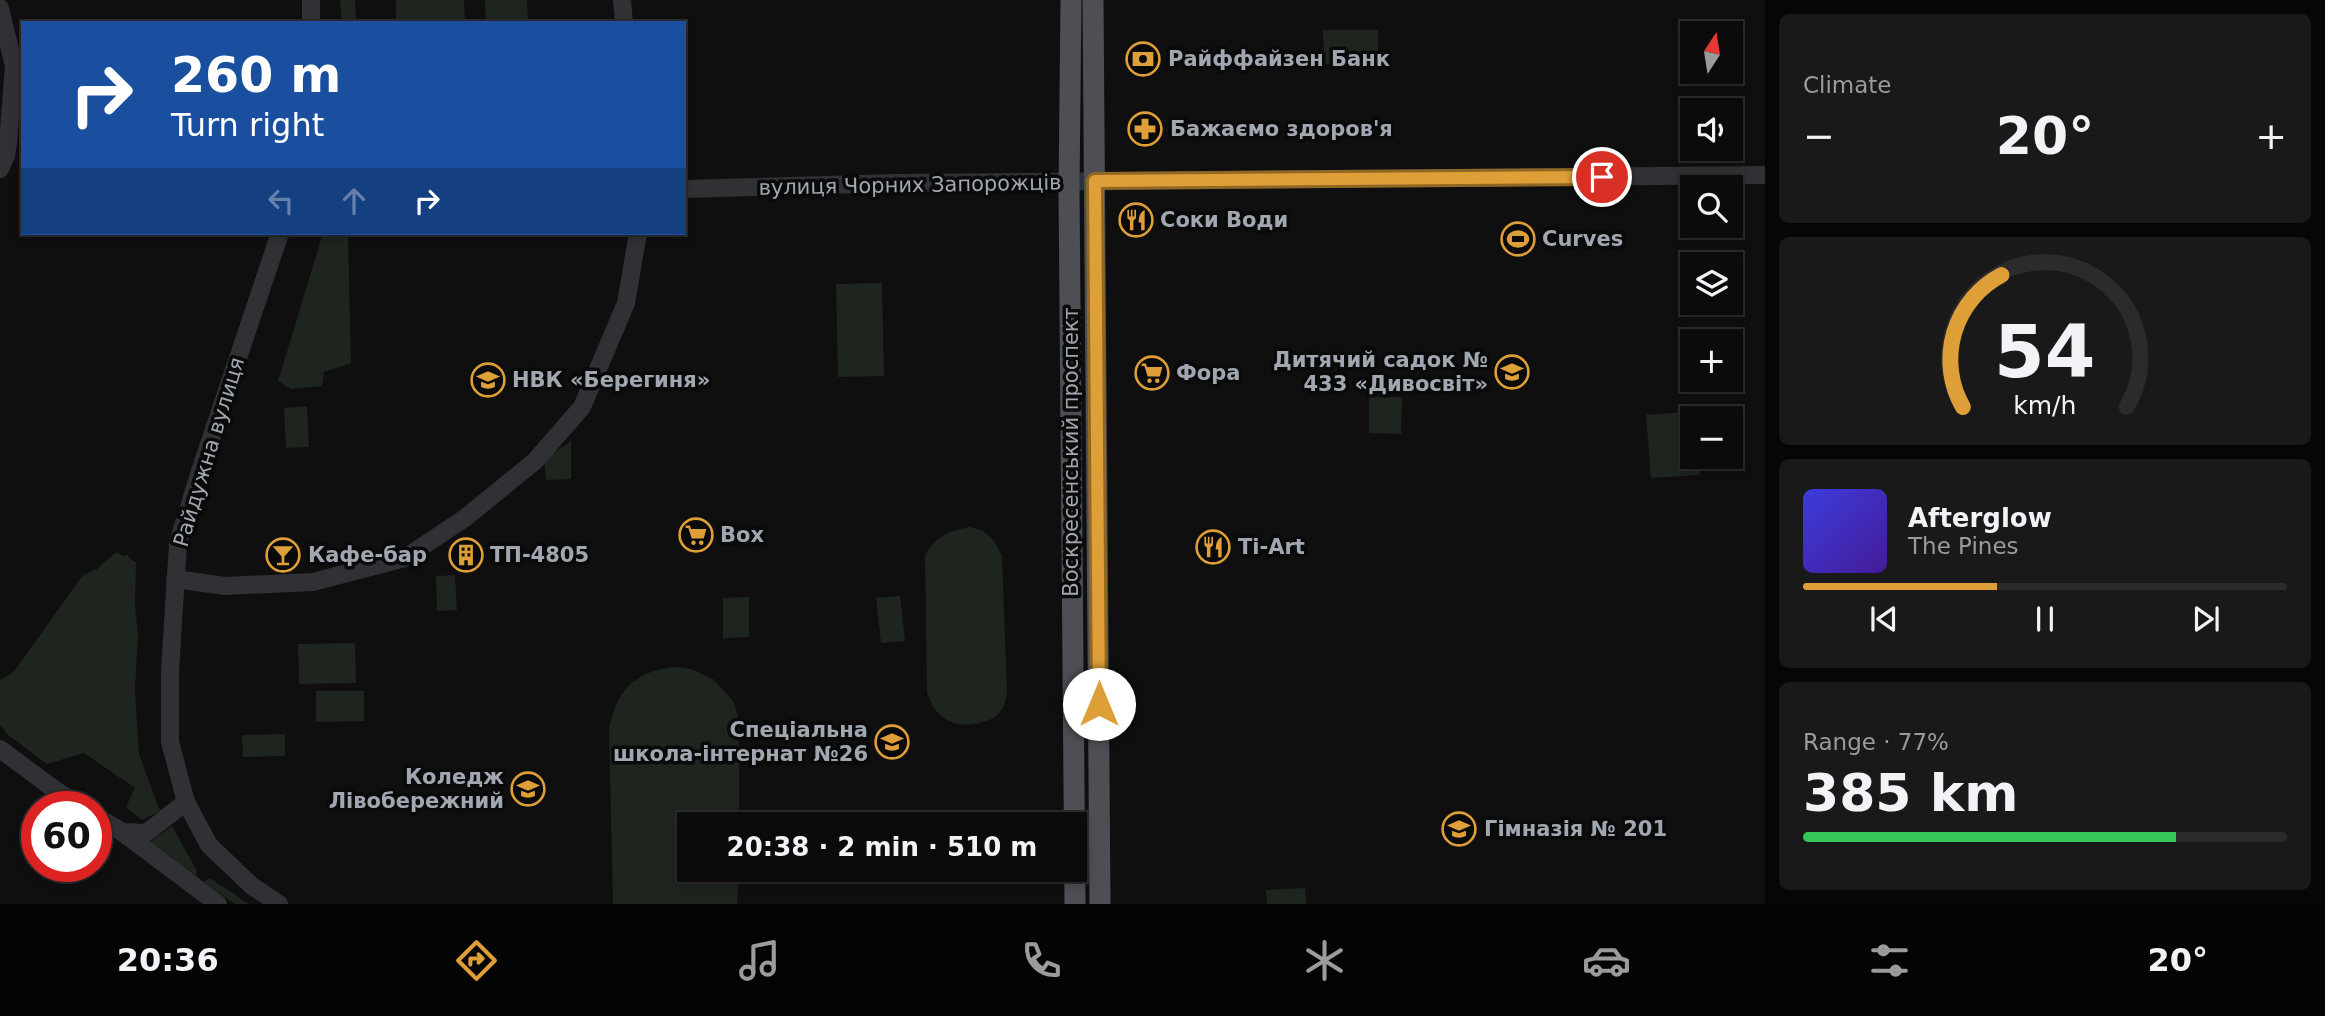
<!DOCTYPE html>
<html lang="en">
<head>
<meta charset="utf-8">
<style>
	:root { --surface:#0b0b0c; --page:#19191a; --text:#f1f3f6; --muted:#9a9b9d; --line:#2b2b2d; --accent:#df9f38 }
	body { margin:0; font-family:"DejaVu Sans",sans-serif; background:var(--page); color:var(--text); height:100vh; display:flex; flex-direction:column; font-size:26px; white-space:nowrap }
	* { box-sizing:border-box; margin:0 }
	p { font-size:23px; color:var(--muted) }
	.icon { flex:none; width:38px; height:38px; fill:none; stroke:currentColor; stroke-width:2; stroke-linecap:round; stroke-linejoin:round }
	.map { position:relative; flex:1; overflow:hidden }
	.details { display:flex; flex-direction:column; gap:14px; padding:14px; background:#060607; width:560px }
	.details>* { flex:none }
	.top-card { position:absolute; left:21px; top:21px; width:665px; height:214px; border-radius:0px; box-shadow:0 4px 10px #0003,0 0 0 2px var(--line); background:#1a4fa0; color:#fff; overflow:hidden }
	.needle { width:46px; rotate:12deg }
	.buttons { position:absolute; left:1680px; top:21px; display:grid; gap:14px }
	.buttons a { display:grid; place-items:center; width:63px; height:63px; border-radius:0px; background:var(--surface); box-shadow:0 4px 10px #0003,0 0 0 2px var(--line); font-size:35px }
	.speed { position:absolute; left:21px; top:791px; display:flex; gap:14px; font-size:35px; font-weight:700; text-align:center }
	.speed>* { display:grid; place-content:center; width:91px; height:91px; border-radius:50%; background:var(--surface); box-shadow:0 4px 10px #0003,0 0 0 2px var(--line); line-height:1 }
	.speed .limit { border:10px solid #d22; background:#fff; color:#111 }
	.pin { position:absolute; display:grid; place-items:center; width:60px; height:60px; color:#fff; margin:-30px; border:4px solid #fff; border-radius:50%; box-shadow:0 2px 7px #0007 }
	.me { position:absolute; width:77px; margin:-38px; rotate:0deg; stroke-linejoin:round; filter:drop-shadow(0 0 5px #0008) }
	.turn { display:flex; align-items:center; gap:24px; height:147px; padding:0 35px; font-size:32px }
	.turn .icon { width:91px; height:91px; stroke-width:2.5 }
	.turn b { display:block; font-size:49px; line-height:60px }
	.lanes { display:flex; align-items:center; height:66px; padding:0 35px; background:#0003; justify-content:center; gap:35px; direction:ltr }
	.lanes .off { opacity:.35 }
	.big { font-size:52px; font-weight:700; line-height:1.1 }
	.details .tile { flex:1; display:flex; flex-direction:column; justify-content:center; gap:10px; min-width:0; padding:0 24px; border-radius:10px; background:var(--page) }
	.details .dial { align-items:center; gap:0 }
	.dial svg { height:182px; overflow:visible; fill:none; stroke:var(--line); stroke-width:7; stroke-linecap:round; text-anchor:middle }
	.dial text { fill:var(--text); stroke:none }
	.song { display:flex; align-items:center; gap:21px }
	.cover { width:84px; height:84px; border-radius:10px; background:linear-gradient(135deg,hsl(240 70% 55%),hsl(260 70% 35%)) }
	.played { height:7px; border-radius:4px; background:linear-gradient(90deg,var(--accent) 40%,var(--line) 40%) }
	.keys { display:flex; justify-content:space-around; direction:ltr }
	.heat { display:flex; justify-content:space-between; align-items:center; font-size:38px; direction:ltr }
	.charge { height:10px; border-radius:5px; background:linear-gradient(90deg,#34c759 77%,var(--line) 0) }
	.trip { position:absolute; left:677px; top:812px; width:410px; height:70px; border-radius:0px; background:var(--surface); box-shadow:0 4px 10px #0003,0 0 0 2px var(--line); font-weight:700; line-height:70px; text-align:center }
	.tabs { display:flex; height:112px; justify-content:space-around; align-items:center; background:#040405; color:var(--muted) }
	.tabs .icon { width:49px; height:49px }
	.tabs .active { color:var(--accent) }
	.tabs b { font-size:32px; color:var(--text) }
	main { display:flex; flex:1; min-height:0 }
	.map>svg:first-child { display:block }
	.green { fill:#1e241e }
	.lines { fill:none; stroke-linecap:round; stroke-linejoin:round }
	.minor { stroke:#303135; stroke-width:18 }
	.major { stroke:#4d4f54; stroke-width:21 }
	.route-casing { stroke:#916724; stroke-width:18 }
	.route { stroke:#df9f38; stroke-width:12 }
	.labels { text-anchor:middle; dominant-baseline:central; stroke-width:7; stroke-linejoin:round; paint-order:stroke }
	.poi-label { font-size:21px; font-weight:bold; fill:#a1a7b0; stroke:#0a0a0b; text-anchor:start }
	.street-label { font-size:21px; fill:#a1a7b0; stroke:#0a0a0b }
</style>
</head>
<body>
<main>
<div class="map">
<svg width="1765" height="904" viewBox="0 0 1765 904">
	<rect width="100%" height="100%" fill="#0f0f10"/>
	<g class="green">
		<path d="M340 0H355L356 23H342Z"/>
		<path d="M396 0H464L465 23H396Z"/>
		<path d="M485 0H527L528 23H486Z"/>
		<path d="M1323 30H1378V64H1324Z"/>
		<path d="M323 233H337L348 237 351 363 324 372 322 386 291 389 278 381Z"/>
		<path d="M882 283 884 376 838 377 836 284Z"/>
		<path d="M1369 397H1402L1401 434 1369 433Z"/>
		<path d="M307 406 309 447 286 448 284 408Z"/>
		<path d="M1695 411V418H1692V457H1698L1700 475 1651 478 1646 415Z"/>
		<path d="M571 441V479L546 480 544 460Z"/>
		<path d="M969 527C988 530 995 540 1002 556L1007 692C1006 700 1005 707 999 713 994 719 987 721 979 723 953 729 934 717 927 692L925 555C936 536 949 531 969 527Z"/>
		<path d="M116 552 123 556 128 554 129 558 136 562 135 606 138 635 135 689 139 754 160 811 142 820 126 807 135 788 84 753 47 764 7 734 0 725V680L12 673 21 662 82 576 97 569Z"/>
		<path d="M455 575 457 610 437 611 436 576Z"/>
		<path d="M900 596 905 641 881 643 876 598Z"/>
		<path d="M749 597V637L723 638V598Z"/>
		<path d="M355 643 356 683 299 684 298 644Z"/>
		<path d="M676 667 691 669 713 679 733 701 739 718V824H690V870H739L737 904H613L609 731C615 691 635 670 676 667Z"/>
		<path d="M316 691H364V721L316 722Z"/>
		<path d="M285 734V756L243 757 242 735Z"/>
		<path d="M172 826 197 871 196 876 150 842Z"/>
		<path d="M210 878 249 904H235L204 882Z"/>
		<path d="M1305 888 1306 904H1267L1266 890Z"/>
	</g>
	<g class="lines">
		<g class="minor">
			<path d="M311 0V23"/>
			<path d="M622 0 624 23"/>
			<path d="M0 8 14 66 8 144 6 156 0 169"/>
			<path d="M684 189 896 183 1765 175"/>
			<path d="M175 579 225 586 313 582 405 558 465 518 535 461 582 407 626 303 638 233"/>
			<path d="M0 749 54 789 82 807"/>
			<path d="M96 816 122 832 146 833 186 802"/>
			<path d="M122 832 218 904"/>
			<path d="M279 904 252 886 209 845 186 802 170 742V671L178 543 201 468 280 233"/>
		</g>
		<g class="major">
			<path d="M1071 0 1069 189 1075 904"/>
			<path d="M1093 0 1100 904"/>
		</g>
	</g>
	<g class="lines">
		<defs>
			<path id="route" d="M1099 704 1095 181 1602 177"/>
		</defs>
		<use href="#route" class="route-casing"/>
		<use href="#route" class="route"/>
	</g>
	<defs>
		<symbol id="bank-ring" viewBox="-11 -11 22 22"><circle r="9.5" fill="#0a0a0b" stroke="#df9f38" stroke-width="1.5"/><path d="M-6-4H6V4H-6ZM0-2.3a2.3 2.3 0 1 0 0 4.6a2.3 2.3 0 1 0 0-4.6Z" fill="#df9f38"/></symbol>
		<symbol id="pharmacy-ring" viewBox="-11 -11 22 22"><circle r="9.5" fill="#0a0a0b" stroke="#df9f38" stroke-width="1.5"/><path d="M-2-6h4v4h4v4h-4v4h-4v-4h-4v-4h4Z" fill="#df9f38"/></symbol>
		<symbol id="restaurant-ring" viewBox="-11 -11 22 22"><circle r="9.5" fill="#0a0a0b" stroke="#df9f38" stroke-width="1.5"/><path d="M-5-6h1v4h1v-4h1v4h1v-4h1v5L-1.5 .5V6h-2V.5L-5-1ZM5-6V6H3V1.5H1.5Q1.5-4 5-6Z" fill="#df9f38"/></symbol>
		<symbol id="stadium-ring" viewBox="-11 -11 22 22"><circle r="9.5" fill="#0a0a0b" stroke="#df9f38" stroke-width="1.5"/><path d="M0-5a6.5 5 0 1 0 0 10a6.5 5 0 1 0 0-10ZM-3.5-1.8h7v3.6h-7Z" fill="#df9f38"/></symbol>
		<symbol id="school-ring" viewBox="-11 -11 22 22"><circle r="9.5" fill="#0a0a0b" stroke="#df9f38" stroke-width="1.5"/><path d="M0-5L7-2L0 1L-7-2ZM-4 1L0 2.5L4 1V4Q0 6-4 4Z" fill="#df9f38"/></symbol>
		<symbol id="supermarket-ring" viewBox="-11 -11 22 22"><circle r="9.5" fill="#0a0a0b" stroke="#df9f38" stroke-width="1.5"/><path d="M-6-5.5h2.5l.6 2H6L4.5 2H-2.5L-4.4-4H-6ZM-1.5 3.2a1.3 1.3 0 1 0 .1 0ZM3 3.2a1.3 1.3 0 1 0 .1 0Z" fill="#df9f38"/></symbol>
		<symbol id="bar-ring" viewBox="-11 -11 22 22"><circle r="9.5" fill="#0a0a0b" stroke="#df9f38" stroke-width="1.5"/><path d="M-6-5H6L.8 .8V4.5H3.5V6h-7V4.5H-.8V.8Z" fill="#df9f38"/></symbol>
		<symbol id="building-ring" viewBox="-11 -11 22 22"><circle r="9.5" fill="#0a0a0b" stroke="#df9f38" stroke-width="1.5"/><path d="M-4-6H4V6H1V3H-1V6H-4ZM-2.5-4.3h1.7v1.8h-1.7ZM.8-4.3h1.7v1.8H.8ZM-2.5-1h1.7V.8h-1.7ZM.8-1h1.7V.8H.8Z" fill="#df9f38"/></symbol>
		<symbol id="university-ring" viewBox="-11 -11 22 22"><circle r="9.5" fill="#0a0a0b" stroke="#df9f38" stroke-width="1.5"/><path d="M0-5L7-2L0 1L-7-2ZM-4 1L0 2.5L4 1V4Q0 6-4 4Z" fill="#df9f38"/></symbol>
	</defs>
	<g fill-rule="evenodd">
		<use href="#bank-ring" x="1124" y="40" width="38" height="38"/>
		<use href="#pharmacy-ring" x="1126" y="110" width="38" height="38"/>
		<use href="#restaurant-ring" x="1117" y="201" width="38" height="38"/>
		<use href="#stadium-ring" x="1499" y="220" width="38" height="38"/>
		<use href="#school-ring" x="1493" y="353" width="38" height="38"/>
		<use href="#supermarket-ring" x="1133" y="354" width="38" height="38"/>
		<use href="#school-ring" x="469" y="361" width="38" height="38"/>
		<use href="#supermarket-ring" x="677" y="516" width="38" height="38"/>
		<use href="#restaurant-ring" x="1194" y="528" width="38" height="38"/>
		<use href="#bar-ring" x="264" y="536" width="38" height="38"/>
		<use href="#building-ring" x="447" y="536" width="38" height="38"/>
		<use href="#school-ring" x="873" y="723" width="38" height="38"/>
		<use href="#university-ring" x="509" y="770" width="38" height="38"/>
		<use href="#school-ring" x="1440" y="810" width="38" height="38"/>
	</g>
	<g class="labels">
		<g class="poi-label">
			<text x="1168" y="59">Райффайзен Банк</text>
			<text x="1170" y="129">Бажаємо здоров'я</text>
			<text x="1160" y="220">Соки Води</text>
			<text x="1542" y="239">Curves</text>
			<text x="1488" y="360" text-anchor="end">Дитячий садок №<tspan x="1488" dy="24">433 «Дивосвіт»</tspan></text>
			<text x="1176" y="373">Фора</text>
			<text x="512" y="380">НВК «Берегиня»</text>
			<text x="720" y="535">Box</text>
			<text x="1238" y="547">Ti-Art</text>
			<text x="308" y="555">Кафе-бар</text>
			<text x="490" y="555">ТП-4805</text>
			<text x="868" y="730" text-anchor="end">Спеціальна<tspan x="868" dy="24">школа-інтернат №26</tspan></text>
			<text x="504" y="777" text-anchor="end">Коледж<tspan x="504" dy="24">Лівобережний</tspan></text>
			<text x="1484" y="829">Гімназія № 201</text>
		</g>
		<g class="street-label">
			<text transform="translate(910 185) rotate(-1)">вулиця Чорних Запорожців</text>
			<text transform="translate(209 452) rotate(-73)">Райдужна вулиця</text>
			<text transform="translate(1071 452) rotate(-90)">Воскресенський проспект</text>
		</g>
	</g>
</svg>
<div class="buttons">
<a><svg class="needle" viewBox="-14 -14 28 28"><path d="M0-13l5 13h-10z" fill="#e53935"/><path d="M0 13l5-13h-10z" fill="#9a9b9d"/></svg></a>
<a><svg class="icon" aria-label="sound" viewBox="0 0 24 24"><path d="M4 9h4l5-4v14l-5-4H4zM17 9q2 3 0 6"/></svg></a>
<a><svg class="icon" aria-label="search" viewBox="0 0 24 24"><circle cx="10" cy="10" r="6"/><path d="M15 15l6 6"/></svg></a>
<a><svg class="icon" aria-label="layers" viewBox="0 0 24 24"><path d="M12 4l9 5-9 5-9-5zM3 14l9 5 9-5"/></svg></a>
<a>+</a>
<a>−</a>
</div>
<div class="speed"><div class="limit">60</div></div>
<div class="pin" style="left:1602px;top:177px;background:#d93025"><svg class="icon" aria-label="arrive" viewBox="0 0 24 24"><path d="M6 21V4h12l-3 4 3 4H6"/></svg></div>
<svg class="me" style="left:1099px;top:704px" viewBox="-20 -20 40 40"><circle r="19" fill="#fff"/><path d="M0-13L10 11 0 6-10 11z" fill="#df9f38"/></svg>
<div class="trip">20:38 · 2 min · 510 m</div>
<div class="top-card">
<div class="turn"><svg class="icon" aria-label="right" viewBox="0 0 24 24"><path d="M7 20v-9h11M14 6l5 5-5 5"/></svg><div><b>260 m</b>Turn right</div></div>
<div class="lanes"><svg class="icon off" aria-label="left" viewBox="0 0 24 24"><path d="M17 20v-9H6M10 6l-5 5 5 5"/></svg><svg class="icon off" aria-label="ahead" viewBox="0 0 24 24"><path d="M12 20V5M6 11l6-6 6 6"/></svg><svg class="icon" aria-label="right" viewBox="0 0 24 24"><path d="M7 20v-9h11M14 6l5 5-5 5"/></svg></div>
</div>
</div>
<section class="details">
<div class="tile"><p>Climate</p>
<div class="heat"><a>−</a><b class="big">20°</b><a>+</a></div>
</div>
<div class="tile dial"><svg viewBox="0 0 100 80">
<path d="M14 69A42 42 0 1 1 86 69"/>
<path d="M14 69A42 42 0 0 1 31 11" stroke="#df9f38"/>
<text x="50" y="56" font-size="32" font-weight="700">54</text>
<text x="50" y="72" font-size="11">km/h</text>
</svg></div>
<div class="tile">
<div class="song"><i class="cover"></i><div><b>Afterglow</b><p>The Pines</p></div></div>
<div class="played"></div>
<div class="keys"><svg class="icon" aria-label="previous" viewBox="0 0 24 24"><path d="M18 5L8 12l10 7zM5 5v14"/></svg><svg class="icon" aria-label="pause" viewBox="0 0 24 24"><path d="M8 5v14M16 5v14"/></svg><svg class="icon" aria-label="next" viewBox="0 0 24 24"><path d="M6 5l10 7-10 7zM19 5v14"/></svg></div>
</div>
<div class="tile"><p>Range · 77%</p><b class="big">385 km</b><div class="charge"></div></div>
</section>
</main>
<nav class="tabs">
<b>20:36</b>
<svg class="icon active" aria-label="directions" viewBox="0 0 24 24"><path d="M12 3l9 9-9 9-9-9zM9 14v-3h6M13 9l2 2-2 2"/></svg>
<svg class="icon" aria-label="music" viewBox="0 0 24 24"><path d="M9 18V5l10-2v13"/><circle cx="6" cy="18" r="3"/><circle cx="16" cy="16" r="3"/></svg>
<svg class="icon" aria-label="phone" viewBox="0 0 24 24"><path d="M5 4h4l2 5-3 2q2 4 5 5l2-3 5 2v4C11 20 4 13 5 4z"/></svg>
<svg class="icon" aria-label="climate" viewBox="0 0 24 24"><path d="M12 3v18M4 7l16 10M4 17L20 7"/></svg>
<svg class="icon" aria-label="car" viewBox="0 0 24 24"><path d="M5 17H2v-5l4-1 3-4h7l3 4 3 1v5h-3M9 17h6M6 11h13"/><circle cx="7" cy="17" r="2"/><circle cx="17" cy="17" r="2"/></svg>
<svg class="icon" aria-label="filters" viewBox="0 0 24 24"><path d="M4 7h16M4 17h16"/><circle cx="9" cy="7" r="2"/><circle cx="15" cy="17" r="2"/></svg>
<b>20°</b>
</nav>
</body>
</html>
